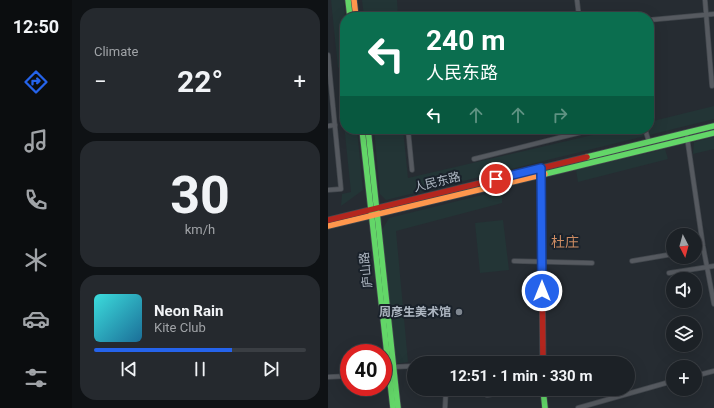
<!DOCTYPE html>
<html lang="en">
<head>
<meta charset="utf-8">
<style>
	:root { --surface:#1c2126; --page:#25292e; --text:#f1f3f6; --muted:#a0a3a7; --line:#3a3e43; --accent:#2563eb }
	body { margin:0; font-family:Roboto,"Noto Sans SC",sans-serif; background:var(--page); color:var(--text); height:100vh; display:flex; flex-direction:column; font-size:15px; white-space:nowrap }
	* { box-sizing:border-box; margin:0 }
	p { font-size:13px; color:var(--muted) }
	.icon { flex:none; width:22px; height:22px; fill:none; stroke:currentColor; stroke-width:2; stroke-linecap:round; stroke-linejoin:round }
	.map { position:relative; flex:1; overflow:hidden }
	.sheet { display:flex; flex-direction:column; gap:8px; padding:8px; background:#0f1215; width:256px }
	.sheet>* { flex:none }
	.guide { position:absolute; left:12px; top:12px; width:314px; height:122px; border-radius:16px; box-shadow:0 4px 16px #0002,0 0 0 1px var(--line); background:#0b6e4f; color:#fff; overflow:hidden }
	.needle { width:26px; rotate:174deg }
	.buttons { position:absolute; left:338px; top:228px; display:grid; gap:8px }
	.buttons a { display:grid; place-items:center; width:36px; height:36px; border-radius:50%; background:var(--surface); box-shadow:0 4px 16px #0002,0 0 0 1px var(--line); font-size:20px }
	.speed { position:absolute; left:12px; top:344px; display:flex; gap:8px; font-size:20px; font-weight:700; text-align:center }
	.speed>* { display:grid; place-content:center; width:52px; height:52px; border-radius:50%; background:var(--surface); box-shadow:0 4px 16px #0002,0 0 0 1px var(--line); line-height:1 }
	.speed .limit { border:6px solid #d22; background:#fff; color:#111 }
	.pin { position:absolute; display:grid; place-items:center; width:34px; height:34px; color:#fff; margin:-17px; border:2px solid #fff; border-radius:50%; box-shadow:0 1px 4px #0007 }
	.me { position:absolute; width:44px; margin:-22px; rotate:0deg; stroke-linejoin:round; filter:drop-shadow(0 0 3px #0008) }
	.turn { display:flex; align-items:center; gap:14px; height:84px; padding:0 20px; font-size:18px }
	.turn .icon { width:52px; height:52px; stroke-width:2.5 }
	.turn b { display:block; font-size:28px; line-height:34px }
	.lanes { display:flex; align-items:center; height:38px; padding:0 20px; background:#0003; justify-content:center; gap:20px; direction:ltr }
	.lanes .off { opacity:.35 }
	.big { font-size:30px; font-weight:700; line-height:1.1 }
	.sheet .card { flex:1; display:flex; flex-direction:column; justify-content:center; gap:6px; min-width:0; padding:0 14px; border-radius:16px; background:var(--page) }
	.sheet .dial { align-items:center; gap:0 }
	.dial b { font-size:52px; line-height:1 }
	.song { display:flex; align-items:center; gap:12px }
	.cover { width:48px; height:48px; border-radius:6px; background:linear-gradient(135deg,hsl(180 70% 55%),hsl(200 70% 35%)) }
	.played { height:4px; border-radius:2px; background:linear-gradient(90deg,var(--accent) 65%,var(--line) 65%) }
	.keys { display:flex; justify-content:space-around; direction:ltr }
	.heat { display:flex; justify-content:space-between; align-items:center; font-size:22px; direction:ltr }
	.trip { position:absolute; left:79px; top:356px; width:228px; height:40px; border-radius:20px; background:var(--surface); box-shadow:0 4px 16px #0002,0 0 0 1px var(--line); font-weight:700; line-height:40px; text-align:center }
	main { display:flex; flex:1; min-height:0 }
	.dock { display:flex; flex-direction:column; width:72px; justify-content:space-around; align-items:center; background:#0b0d0f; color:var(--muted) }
	.dock .icon { width:28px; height:28px }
	.dock .active { color:var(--accent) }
	.dock b { font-size:18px; color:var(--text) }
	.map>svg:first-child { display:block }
	.green { fill:#233536 }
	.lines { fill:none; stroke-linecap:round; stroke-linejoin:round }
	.street-casing { stroke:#43484e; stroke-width:5.5 }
	.fast-casing { stroke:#43484e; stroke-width:7 }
	.slow-casing { stroke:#43484e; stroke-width:7 }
	.jam-casing { stroke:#43484e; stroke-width:7 }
	.street { stroke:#565a60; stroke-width:4 }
	.fast { stroke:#63d668; stroke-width:5.5 }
	.slow { stroke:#ff974d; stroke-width:5.5 }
	.jam { stroke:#b3261e; stroke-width:5.5 }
	.route-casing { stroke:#184099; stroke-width:10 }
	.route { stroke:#2563eb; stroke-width:7 }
	.poi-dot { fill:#7f8790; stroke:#1a222b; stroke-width:1.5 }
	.labels { text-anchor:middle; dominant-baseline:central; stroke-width:4; stroke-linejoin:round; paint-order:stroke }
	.street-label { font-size:12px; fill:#afb8c3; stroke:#1a222b }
	.poi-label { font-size:12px; font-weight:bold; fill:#afb8c3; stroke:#1a222b; text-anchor:end }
	.quarter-label { font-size:14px; fill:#cc8b62; stroke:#1a222b }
</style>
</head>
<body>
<main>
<nav class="dock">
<b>12:50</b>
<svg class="icon active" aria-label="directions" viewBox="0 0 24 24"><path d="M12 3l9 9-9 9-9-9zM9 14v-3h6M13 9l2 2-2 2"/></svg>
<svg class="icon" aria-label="music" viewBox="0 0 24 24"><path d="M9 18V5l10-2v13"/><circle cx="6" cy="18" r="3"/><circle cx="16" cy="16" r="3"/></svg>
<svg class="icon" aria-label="phone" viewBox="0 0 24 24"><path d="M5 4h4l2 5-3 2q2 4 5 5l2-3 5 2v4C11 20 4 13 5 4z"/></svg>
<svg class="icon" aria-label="climate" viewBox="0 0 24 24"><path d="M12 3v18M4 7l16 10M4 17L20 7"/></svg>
<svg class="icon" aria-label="car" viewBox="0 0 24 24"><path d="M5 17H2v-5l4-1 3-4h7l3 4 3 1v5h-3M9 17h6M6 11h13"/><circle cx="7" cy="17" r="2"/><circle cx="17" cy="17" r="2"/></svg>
<svg class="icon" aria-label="filters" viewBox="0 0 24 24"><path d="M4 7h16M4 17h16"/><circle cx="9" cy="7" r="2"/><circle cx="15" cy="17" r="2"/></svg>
</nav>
<section class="sheet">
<div class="card"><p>Climate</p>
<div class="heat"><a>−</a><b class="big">22°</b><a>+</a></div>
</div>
<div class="card dial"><b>30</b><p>km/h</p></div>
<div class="card">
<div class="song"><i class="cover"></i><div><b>Neon Rain</b><p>Kite Club</p></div></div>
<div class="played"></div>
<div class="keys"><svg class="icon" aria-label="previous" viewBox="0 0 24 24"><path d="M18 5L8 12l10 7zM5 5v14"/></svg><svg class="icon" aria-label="pause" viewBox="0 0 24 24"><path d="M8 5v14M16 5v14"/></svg><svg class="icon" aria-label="next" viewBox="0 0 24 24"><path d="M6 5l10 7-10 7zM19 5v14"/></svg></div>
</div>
</section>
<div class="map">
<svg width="386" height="408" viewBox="0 0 386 408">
	<rect width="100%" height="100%" fill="#262c32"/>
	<g class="green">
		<path d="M3 0H16L17 17V62L10 68Z"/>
		<path d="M34 0H69L70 17H36Z"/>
		<path d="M11 76 17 77V129H29L35 190 13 206 14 194 23 192Z"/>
		<path d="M386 106V119L58 200 52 194 46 129H75L80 178 290 129H321V122Z"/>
		<path d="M386 137V149L365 154 366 142Z"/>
		<path d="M337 149 340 159 250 182 248 170Z"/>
		<path d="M174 190V203L68 231 80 362 68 364 54 230 61 218Z"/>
		<path d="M175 220 181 270 152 273 147 223Z"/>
	</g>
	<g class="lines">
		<defs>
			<g id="street">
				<path d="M249 0 251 17"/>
				<path d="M377 0 384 86"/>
				<path d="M321 20 386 14"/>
				<path d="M0 55 13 189 0 190"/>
				<path d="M0 126 7 125"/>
				<path d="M80 129 84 170"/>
				<path d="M317 129 321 142"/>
				<path d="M359 137 375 246 386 304"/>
				<path d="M146 159 266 129"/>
				<path d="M367 250 375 249"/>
				<path d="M186 261 264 263"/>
				<path d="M304 261 345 254"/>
				<path d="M341 273 386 266"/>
				<path d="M127 363 159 361"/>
				<path d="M65 367 86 366"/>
				<path d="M55 374 64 373"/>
				<path d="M367 376 386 371"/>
				<path d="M0 377 21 376"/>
				<path d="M159 395 200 389"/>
				<path d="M117 408 118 389"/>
				<path d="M250 408 345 381"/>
			</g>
			<g id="fast">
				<path d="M20 0 22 17"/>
				<path d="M34 129 65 408"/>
				<path d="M40 129 70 408"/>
				<path d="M259 157 386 126"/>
				<path d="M217 174 386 133"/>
				<path d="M215 389 217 408"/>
			</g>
			<g id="slow">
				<path d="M26 0 28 17"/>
				<path d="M0 226 217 174"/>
			</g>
			<g id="jam">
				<path d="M213 168 215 363"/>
				<path d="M0 220 259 157"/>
			</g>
		</defs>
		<use href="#street" class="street-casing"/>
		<use href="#fast" class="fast-casing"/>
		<use href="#slow" class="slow-casing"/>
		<use href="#jam" class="jam-casing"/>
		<use href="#street" class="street"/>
		<use href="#fast" class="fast"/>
		<use href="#slow" class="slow"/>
		<use href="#jam" class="jam"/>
	</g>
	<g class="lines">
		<defs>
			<path id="route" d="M168 179 213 168 214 291"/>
		</defs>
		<use href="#route" class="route-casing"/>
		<use href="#route" class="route"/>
	</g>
	<circle class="poi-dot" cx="131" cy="312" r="4"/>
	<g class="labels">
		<g class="street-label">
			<text transform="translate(109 182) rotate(-14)">人民东路</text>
			<text transform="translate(38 270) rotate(-96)">庐山路</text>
		</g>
		<g class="poi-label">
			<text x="123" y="312">周彦生美术馆</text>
		</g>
		<g class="quarter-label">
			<text x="237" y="242">杜庄</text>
		</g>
	</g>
</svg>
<div class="buttons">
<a><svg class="needle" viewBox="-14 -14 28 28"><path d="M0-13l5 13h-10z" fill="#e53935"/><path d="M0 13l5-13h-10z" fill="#a0a3a7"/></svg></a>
<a><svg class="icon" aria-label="sound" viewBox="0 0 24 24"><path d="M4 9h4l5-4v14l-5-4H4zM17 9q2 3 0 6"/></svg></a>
<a><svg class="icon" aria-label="layers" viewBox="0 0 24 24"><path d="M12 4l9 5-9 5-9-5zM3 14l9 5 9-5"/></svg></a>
<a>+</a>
</div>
<div class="speed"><div class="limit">40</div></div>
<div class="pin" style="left:168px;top:179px;background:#d93025"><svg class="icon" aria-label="arrive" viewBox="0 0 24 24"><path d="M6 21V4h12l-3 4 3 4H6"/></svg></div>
<svg class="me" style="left:214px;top:291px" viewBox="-20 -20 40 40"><circle r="17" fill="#2563eb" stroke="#fff" stroke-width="3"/><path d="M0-11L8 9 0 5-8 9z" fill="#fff"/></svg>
<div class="trip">12:51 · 1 min · 330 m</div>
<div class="guide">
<div class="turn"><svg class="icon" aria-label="left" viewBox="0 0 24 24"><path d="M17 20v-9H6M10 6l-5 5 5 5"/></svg><div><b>240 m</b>人民东路</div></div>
<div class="lanes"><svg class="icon" aria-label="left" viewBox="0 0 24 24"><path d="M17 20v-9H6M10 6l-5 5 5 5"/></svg><svg class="icon off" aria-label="ahead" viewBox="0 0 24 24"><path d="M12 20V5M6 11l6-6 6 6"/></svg><svg class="icon off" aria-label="ahead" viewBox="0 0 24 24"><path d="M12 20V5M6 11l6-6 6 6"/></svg><svg class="icon off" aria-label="right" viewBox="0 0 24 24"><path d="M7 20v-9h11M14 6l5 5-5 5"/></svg></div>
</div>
</div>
</main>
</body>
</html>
